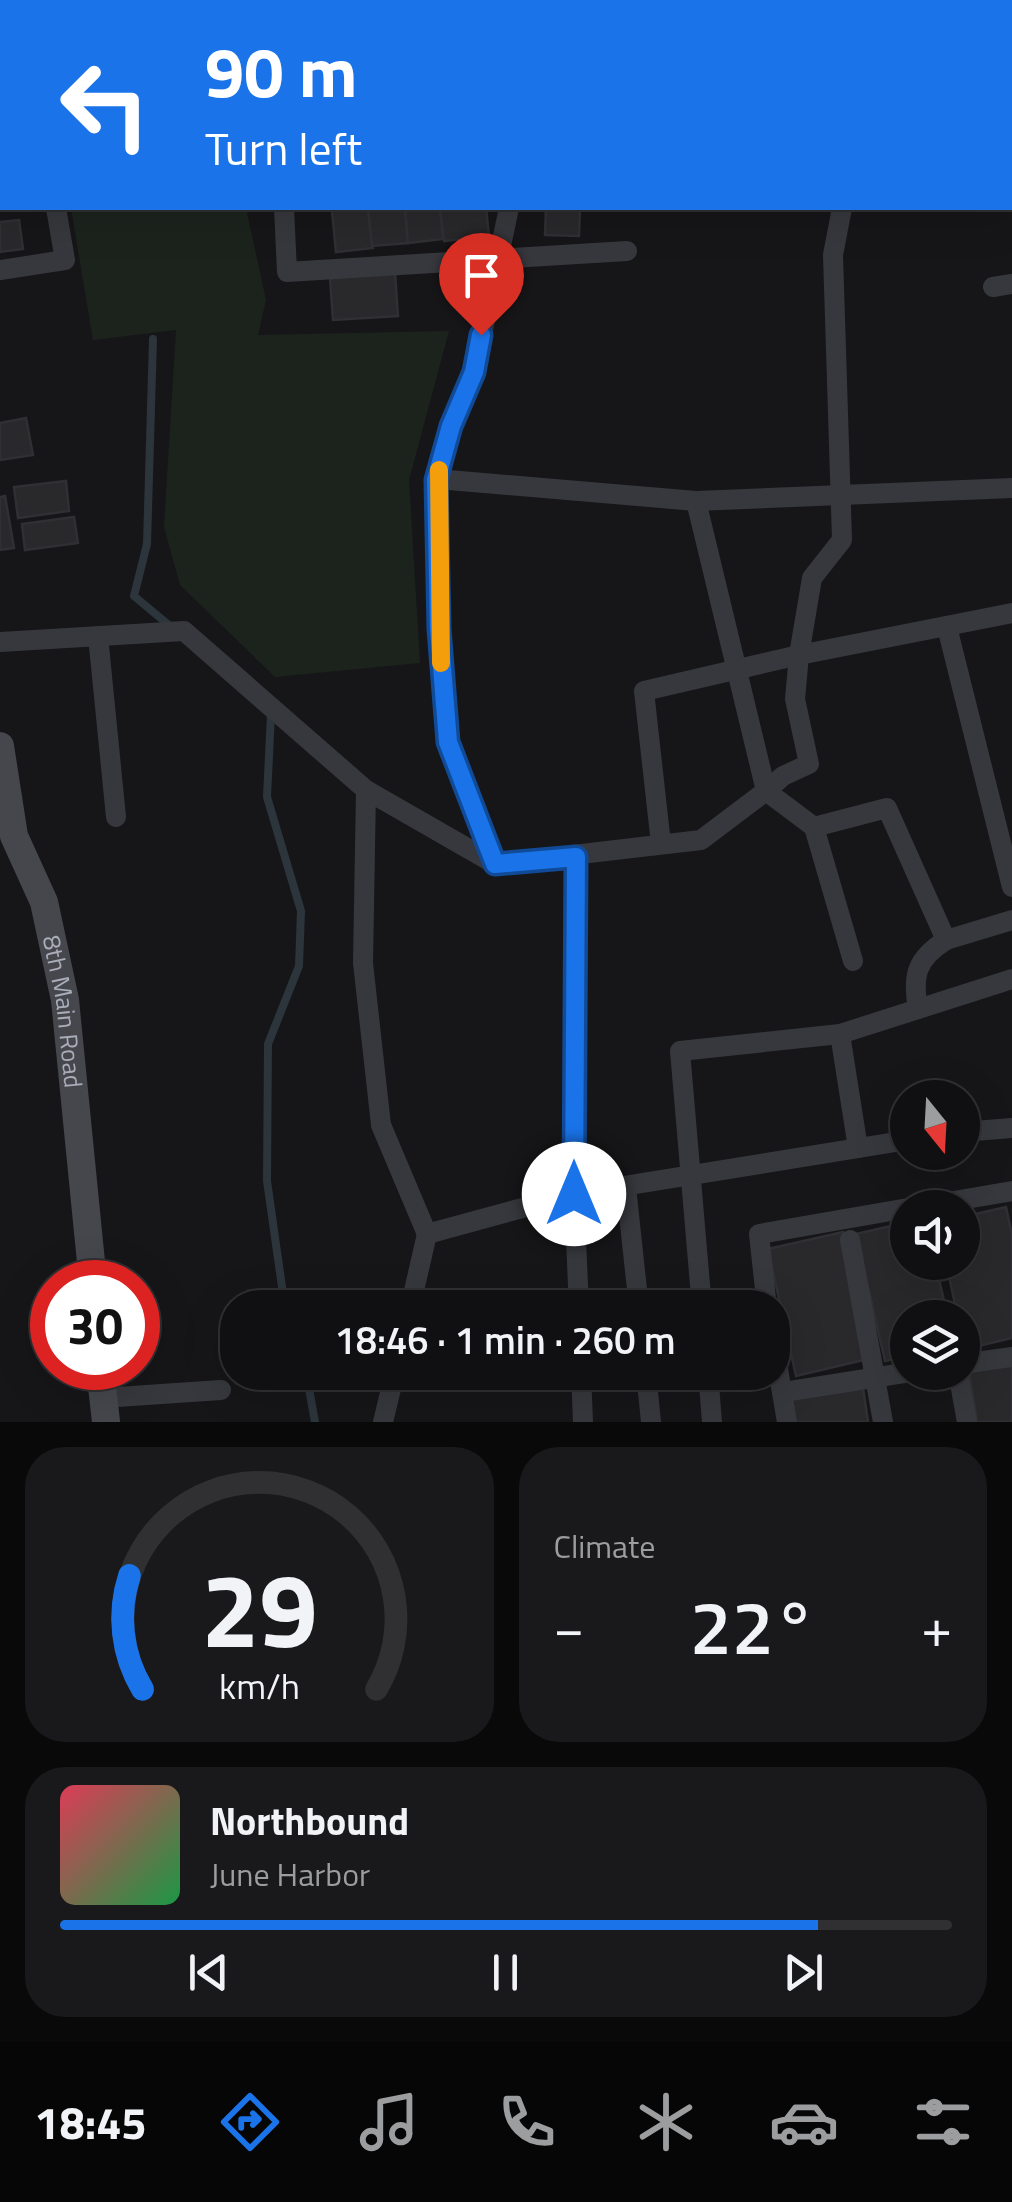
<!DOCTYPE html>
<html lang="en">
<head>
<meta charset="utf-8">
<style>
	:root { --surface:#101012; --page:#19191b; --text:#f1f3f6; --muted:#9c9d9f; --line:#303032; --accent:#1a73e8 }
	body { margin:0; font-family:"Titillium Web",sans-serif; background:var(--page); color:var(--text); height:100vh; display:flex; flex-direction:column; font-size:38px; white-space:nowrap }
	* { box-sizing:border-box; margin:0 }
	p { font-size:32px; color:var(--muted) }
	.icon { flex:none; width:55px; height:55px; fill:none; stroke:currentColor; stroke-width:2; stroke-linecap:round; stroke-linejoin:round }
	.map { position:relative; height:1422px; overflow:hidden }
	.sheet { display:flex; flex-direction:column; gap:25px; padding:25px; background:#09090a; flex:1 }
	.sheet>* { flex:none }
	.banner { position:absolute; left:0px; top:0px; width:1012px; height:210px; box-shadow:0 10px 40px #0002,0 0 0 2px var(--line); background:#1a73e8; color:#fff; overflow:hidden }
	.needle { width:65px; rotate:162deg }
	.fabs { position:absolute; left:890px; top:1080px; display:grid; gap:20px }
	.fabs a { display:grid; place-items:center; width:90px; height:90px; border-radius:50%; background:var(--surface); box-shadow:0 10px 40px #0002,0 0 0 2px var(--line); font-size:50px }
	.speed { position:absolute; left:30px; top:1260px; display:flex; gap:20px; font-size:50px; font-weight:700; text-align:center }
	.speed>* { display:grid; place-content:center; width:130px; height:130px; border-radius:50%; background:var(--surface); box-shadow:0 10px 40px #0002,0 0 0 2px var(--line); line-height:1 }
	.speed .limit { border:15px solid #d22; background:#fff; color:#111 }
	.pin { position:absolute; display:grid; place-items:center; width:85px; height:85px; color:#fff; margin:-102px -42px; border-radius:50% 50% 50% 0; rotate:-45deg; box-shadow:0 0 10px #0007 }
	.pin .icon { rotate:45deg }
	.me { position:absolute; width:110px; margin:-55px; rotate:0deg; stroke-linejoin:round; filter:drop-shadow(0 0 8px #0008) }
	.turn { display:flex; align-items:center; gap:35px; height:210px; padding:0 40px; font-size:45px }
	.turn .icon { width:130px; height:130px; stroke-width:2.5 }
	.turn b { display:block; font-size:70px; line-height:85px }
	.big { font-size:75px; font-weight:600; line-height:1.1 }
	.sheet .tile { flex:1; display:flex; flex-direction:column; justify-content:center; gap:15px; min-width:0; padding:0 35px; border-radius:40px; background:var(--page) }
	.sheet .dial { align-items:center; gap:0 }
	.dial svg { height:260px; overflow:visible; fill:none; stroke:var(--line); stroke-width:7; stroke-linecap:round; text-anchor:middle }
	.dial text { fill:var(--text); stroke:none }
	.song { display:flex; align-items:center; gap:30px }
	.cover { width:120px; height:120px; border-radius:15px; background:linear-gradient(135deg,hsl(350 70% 55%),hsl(140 70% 35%)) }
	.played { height:10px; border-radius:5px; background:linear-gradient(90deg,var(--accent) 85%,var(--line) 85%) }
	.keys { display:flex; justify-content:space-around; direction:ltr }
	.heat { display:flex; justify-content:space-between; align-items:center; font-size:55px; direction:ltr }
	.sheet .tiles { flex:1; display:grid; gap:25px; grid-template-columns:1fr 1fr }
	.tile:last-child { grid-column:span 2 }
	.trip { position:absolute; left:220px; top:1290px; width:570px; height:100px; border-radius:40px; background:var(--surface); box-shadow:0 10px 40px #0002,0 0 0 2px var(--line); font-weight:600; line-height:100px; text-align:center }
	.tab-bar { display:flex; height:160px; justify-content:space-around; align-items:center; background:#060607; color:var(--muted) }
	.tab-bar .icon { width:70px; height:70px }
	.tab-bar .on { color:var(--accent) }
	.tab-bar b { font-size:45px; color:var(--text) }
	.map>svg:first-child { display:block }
	.green { fill:#1c231d }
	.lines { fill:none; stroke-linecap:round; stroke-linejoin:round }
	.stream { stroke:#2c353c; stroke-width:8 }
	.building { fill:#29292c; stroke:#303034; stroke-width:2.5 }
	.street { stroke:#37383d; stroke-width:20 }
	.secondary { stroke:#45474d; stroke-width:28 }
	.route-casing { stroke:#114b97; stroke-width:25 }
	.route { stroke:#1a73e8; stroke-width:18 }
	.slow { stroke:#f59e0b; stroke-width:18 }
	.labels { text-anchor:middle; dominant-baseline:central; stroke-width:10; stroke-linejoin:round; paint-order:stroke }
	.street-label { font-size:25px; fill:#a8adb8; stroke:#111113 }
</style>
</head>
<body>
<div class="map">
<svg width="1012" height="1422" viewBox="0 0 1012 1422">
	<rect width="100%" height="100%" fill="#161618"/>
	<g class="green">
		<rect x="36" y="0" width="163" height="2"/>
		<path d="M71 208H246L266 300 258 335 449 331 409 480 420 663 275 677 180 585 164 527 176 330 93 340Z"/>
	</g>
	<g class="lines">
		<g class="stream">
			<path d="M153 339 147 544 134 596 170 626"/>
			<path d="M271 714 267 797 301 911 299 966 268 1044 267 1181 285 1308"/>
			<path d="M306 1372 315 1422"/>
		</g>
	</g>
	<g class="building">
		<rect x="517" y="0" width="43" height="2"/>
		<path d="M368 208 373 248 336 252 332 211Z"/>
		<path d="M368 208H405L408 243 372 246Z"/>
		<path d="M405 208H440L443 239 408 243Z"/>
		<path d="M440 208H486L489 236 444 241Z"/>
		<path d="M546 208H580L579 236 545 235Z"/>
		<path d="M19 220 23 249 0 252V222Z"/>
		<path d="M395 273 398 316 333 320 330 278Z"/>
		<path d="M26 418 33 455 0 460V423Z"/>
		<path d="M66 481 69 511 18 518 14 487Z"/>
		<path d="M5 496 14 548 0 550V497Z"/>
		<path d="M74 517 78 543 25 550 22 524Z"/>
		<path d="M1006 1207 1012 1235V1338L966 1349 962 1318H958L946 1262H962V1217Z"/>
		<path d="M908 1222V1262H935L948 1318H908V1356L885 1361 856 1234Z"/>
		<path d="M843 1232 872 1358 796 1376 768 1249Z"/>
		<path d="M1012 1363V1422H977L969 1369Z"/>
		<path d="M863 1388 868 1422H795L792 1398Z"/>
	</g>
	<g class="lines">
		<g class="street">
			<path d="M19 0V2"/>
			<path d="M275 0V2"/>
			<path d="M660 2V0"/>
			<path d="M765 2 766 0"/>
			<path d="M872 2 873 0"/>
			<path d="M985 2V0"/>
			<path d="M1002 2 1006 0"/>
			<path d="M1010 19H1012"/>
			<path d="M1010 177 1012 176"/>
			<path d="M284 208 287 272 627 251"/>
			<path d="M0 270 65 260 56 208"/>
			<path d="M993 287 1012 284"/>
			<path d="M437 479 696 501 1012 488"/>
			<path d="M947 627 1012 887"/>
			<path d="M98 636 116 817"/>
			<path d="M0 642 184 631 366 790 495 864 701 840 766 791 696 501"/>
			<path d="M366 790 363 963 381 1125 427 1234"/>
			<path d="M814 827 887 808 946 940 1012 920"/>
			<path d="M661 844 644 691 799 655 812 578 842 540 833 255 842 208"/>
			<path d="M576 857 574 1194 579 1308"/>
			<path d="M495 864 448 742 439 629 437 479 451 426 474 372 509 208"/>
			<path d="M853 961 814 827 766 791 783 776 809 764 795 699 799 655 1012 613"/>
			<path d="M918 1009C912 976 916 959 946 940"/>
			<path d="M840 1034 858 1148"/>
			<path d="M962 1132 1012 1128"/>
			<path d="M626 1187 639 1308"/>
			<path d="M913 1208 1012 1191"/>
			<path d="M850 1240 883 1422"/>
			<path d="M410 1308 427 1234 574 1194 908 1140"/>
			<path d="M702 1308 680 1051 840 1034 1012 979"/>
			<path d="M767 1308 759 1234 908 1208"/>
			<path d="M772 1334 787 1422"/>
			<path d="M962 1364 1012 1357"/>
			<path d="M581 1372 583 1422"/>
			<path d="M646 1372 651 1422"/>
			<path d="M708 1372 712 1422"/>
			<path d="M958 1372 967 1422"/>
			<path d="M784 1392 910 1372"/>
			<path d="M102 1398 221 1390"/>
			<path d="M383 1422 395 1372"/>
		</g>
		<g class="secondary">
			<path id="s1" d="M0 746 14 836 44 902 65 1000 93 1282"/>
			<path d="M100 1368 106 1422"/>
		</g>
	</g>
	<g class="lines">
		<defs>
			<path id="route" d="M481 335 474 372 451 426 436 480 439 629 448 742 495 864 576 857 574 1194"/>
		</defs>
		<use href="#route" class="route-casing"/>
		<use href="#route" class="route"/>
		<path class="slow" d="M439 470 441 663"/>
	</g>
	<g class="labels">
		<g class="street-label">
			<text stroke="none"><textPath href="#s1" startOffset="275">8th Main Road</textPath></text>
		</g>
	</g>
</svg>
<div class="fabs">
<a><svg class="needle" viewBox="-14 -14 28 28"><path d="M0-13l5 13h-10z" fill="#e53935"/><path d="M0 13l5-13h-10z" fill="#9c9d9f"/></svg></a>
<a><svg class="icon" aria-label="sound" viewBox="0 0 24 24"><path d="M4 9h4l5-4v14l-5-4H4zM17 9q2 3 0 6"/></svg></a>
<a><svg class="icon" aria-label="layers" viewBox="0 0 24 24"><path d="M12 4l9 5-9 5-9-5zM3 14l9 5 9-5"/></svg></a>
</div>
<div class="speed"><div class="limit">30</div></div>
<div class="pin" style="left:481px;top:335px;background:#d93025"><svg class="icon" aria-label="arrive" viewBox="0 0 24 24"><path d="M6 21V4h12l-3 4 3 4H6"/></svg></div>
<svg class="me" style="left:574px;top:1194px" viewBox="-20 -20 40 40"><circle r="19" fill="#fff"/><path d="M0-13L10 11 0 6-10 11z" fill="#1a73e8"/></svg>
<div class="trip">18:46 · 1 min · 260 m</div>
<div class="banner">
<div class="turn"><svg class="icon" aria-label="left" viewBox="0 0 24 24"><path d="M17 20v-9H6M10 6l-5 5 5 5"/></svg><div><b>90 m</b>Turn left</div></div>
</div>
</div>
<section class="sheet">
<div class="tiles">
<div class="tile dial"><svg viewBox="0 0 100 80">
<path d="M14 69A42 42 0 1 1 86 69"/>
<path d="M14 69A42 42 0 0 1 10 34" stroke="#1a73e8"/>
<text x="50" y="56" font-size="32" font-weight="700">29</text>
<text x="50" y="72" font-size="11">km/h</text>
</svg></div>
<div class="tile"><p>Climate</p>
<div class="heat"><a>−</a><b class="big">22°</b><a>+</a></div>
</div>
<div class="tile">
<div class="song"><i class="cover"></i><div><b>Northbound</b><p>June Harbor</p></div></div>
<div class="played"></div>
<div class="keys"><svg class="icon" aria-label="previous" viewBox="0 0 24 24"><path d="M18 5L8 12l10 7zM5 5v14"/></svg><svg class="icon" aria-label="pause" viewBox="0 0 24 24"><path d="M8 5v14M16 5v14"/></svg><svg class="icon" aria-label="next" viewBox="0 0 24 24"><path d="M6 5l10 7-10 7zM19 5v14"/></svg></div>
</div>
</div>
</section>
<nav class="tab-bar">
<b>18:45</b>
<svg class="icon on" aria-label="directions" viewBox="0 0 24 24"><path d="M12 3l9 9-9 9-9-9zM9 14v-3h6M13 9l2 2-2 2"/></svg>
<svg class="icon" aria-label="music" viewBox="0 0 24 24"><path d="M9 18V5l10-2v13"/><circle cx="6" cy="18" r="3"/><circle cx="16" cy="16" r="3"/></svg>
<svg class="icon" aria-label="phone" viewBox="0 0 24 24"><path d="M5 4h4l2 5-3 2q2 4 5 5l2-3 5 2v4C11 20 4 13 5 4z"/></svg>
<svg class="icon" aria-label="climate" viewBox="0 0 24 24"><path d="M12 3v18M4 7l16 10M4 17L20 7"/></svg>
<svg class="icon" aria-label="car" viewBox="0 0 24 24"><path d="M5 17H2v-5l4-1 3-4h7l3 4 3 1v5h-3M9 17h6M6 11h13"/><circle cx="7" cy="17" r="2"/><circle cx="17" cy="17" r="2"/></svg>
<svg class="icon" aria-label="filters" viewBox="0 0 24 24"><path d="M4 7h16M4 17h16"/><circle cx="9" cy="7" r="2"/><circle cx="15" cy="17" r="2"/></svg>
</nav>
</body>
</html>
